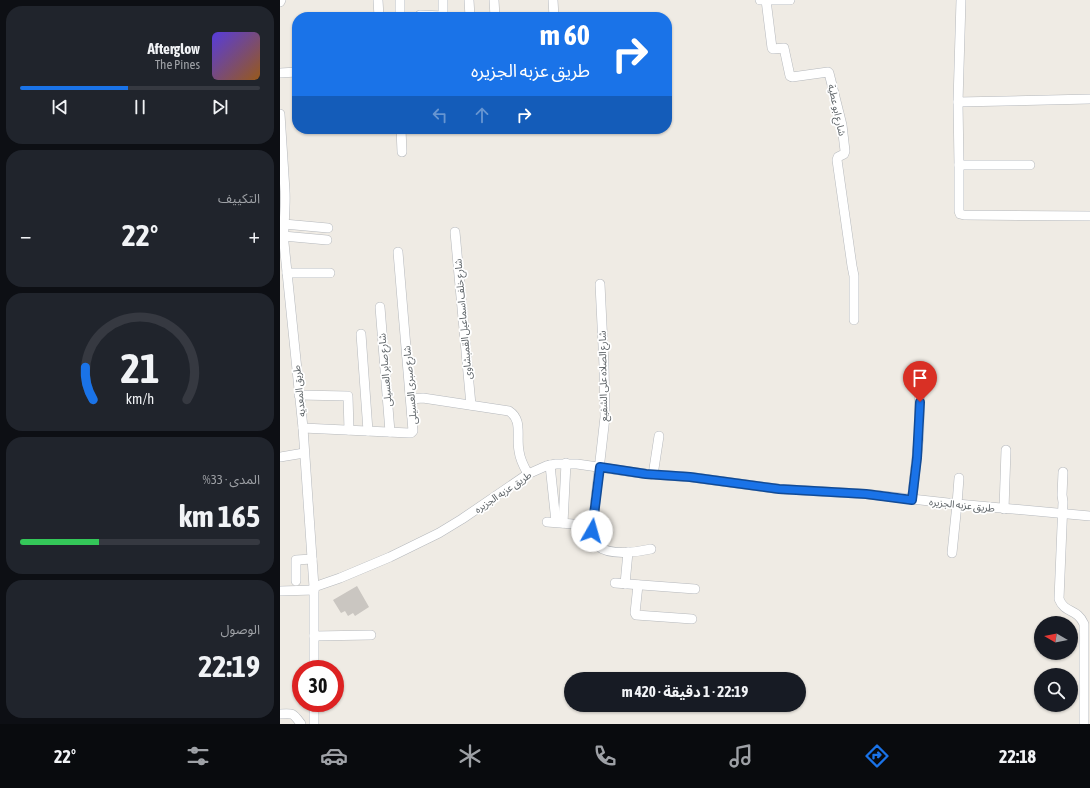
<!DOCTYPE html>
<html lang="ar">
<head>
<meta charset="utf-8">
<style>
	:root { --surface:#171b24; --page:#20242c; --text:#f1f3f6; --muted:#9ea1a6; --line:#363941; --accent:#1a73e8 }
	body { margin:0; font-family:"Asap Condensed","Noto Sans Arabic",sans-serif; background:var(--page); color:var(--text); direction:rtl; height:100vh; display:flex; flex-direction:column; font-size:15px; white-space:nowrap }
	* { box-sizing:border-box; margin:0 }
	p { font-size:13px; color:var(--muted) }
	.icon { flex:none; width:22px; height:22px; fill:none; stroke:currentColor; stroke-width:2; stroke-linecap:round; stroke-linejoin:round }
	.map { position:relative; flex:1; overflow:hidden; direction:ltr }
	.sheet { display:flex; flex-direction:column; gap:6px; padding:6px; background:#0d0f14; width:280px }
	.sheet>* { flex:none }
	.banner { position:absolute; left:12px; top:12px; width:380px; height:122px; border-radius:16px; box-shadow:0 1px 3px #0004; direction:rtl; background:#1a73e8; color:#fff; overflow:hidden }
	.needle { width:26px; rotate:279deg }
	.tools { position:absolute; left:754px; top:616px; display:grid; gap:8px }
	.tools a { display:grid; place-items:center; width:44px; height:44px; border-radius:50%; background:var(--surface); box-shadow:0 1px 3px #0004; font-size:20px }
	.speed { position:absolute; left:12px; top:660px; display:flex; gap:8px; font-size:20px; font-weight:700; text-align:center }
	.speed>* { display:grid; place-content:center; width:52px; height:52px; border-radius:50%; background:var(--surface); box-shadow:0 1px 3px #0004; line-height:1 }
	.speed .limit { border:6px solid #d22; background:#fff; color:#111 }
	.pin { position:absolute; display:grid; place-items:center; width:34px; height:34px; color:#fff; margin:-41px -17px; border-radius:50% 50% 50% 0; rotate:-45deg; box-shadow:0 0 4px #0007 }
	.pin .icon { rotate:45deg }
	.me { position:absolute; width:44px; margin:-22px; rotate:7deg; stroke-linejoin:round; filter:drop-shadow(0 0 3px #0008) }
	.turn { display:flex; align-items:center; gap:14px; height:84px; padding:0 16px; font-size:18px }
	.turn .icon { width:52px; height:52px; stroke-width:2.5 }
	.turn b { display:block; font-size:28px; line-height:34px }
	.lanes { display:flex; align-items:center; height:38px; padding:0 16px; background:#0003; justify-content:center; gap:20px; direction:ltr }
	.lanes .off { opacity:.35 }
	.big { font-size:30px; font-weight:700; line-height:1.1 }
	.sheet .widget { flex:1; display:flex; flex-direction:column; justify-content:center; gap:6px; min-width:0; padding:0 14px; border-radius:16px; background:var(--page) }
	.sheet .dial { align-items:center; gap:0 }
	.dial svg { height:104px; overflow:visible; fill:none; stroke:var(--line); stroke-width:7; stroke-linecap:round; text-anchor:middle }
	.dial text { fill:var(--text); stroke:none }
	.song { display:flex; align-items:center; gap:12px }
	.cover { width:48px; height:48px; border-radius:6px; background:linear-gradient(135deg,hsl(250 70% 55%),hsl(30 70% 35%)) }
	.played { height:4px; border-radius:2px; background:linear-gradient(90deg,var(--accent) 45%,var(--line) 45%) }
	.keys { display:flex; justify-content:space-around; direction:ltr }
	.heat { display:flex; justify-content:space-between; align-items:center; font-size:22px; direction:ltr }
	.charge { height:6px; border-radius:3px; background:linear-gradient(90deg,#34c759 33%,var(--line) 0) }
	.trip { position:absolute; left:284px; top:672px; width:242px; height:40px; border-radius:20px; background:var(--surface); box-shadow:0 1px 3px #0004; font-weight:700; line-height:40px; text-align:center; direction:rtl }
	.menu { display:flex; height:64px; justify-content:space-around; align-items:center; background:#090b0e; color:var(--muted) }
	.menu .icon { width:28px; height:28px }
	.menu .active { color:var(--accent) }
	.menu b { font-size:18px; color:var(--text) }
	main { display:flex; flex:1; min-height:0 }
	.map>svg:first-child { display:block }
	.building { fill:#cac6c1 }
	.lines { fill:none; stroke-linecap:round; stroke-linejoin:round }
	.minor-casing { stroke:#b5b8bc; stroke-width:10 }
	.minor { stroke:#fff; stroke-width:9 }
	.route-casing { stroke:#114b97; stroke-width:10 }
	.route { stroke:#1a73e8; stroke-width:7 }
	.labels { text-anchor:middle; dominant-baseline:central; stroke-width:3.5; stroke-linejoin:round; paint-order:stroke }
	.street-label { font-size:10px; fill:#5c6266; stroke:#fff }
</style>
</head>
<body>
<main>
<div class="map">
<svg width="810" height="724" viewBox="0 0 810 724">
	<rect width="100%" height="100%" fill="#efebe4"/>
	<path class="building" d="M77 586 89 607 75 616 73 613 68 616 65 611 61 613 53 600Z"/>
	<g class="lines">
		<defs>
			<g id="minor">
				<path d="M98 0 99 17"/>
				<path d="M120 0V17"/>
				<path d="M189 0 190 17"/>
				<path d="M214 0 215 17"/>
				<path d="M273 0 274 17"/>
				<path d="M480 0H510"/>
				<path d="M486 0 492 48 493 49 504 48 510 76 512 77 548 72 549 73 562 125 565 151 564 154 558 157 557 160 572 266 574 276V320"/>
				<path d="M681 0 678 102 810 99"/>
				<path d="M0 2 1 0"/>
				<path d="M140 15 163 16"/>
				<path d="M163 17V0"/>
				<path d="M0 73 17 72"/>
				<path d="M678 102 679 165H750"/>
				<path d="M0 114 5 191C6 209 3 226 4 243L23 428 34 587V669"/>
				<path d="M121 129 122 152"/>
				<path d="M679 165V211L680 214 684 215 810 216"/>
				<path d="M4 224 48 228"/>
				<path d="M175 232 191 405"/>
				<path d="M3 236 47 240"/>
				<path d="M7 273H50"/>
				<path d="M320 284 324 366 325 417 312 531C313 537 313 542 318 546 329 556 358 552 371 549"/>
				<path d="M100 307 110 432"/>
				<path d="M81 334 88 431"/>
				<path d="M19 395 68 396 69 430"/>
				<path d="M131 399 143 398 229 411C243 420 236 436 239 451 240 460 244 467 248 474"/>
				<path d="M23 428 129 433H131L133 431 118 252"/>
				<path d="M0 457 24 453"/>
				<path d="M270 465 276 522"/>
				<path d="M783 472 782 495 783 502 779 599C785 614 797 608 804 624V724"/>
				<path d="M373 475 379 436"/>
				<path d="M632 500 639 436 640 374"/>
				<path d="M724 509 726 450"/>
				<path d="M267 522 293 524"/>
				<path d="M283 523 286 463"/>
				<path d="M672 553 677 504 679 478"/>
				<path d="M16 581V560L32 559"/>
				<path d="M335 583 415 589"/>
				<path d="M345 584 348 552"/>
				<path d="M358 585 355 613 356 615 412 619"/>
				<path d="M34 587 60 578 110 557 159 533 182 519 248 474 266 466 276 464H297L366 474 410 477 499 489 586 494 677 504 810 516"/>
				<path d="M0 591 34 590"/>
				<path d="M34 636 91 635"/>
				<path d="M0 714C14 713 13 713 21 724"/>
				<path d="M34 724V703"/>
			</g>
		</defs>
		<use href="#minor" class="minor-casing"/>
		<use href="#minor" class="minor"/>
	</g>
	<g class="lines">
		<defs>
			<path id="route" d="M312 531 320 467 366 474 410 477 499 489 586 494 632 500 637 458 640 402"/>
		</defs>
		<use href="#route" class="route-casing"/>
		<use href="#route" class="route"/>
	</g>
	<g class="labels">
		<g class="street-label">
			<text transform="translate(557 110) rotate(78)">شارع ابو عطية</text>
			<text transform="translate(183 319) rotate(-95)">شارع خلف اسماعيل القمبشاوى</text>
			<text transform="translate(105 370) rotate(-95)">شارع صابر العسيلى</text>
			<text transform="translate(323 376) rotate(-91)">شارع الصلاه على الشفيع</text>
			<text transform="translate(130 385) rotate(-95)">شارع صبرى العسيلى</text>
			<text transform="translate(19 391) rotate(-96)">طريق المعديه</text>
			<text transform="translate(223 492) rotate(-34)">طريق عزبه الجزيره</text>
			<text transform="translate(682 505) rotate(6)">طريق عزبه الجزيره</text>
		</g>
	</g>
</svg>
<div class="tools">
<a><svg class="needle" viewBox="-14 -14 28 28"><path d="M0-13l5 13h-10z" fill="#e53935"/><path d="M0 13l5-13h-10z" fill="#9ea1a6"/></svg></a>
<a><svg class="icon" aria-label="search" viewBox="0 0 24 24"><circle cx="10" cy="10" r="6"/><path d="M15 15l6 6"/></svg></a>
</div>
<div class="speed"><div class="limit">30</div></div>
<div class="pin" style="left:640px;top:402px;background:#d93025"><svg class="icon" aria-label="arrive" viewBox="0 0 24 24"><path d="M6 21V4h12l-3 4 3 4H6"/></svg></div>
<svg class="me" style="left:312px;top:531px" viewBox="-20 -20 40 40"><circle r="19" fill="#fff"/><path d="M0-13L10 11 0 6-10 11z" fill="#1a73e8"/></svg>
<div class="trip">22:19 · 1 دقيقة · 420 m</div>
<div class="banner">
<div class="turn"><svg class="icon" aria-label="right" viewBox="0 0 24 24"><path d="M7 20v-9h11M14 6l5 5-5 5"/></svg><div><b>60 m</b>طريق عزبه الجزيره</div></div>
<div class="lanes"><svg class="icon off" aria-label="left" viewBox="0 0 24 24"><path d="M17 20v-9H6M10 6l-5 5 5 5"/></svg><svg class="icon off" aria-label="ahead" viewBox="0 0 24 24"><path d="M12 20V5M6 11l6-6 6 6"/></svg><svg class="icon" aria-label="right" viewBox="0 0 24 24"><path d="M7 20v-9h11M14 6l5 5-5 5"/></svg></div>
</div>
</div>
<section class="sheet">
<div class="widget">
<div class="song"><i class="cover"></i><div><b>Afterglow</b><p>The Pines</p></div></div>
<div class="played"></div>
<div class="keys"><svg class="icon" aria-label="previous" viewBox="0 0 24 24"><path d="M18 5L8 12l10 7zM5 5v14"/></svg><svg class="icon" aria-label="pause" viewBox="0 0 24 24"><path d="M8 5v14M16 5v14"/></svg><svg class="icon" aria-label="next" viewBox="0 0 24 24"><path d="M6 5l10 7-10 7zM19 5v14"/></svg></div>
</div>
<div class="widget"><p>التكييف</p>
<div class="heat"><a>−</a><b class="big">22°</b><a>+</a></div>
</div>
<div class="widget dial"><svg viewBox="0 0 100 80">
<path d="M14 69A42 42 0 1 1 86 69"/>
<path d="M14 69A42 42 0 0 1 8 44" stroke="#1a73e8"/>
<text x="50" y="56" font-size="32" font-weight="700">21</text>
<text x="50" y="72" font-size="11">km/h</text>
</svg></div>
<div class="widget"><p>المدى · 33%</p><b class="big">165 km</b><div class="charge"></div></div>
<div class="widget"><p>الوصول</p><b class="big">22:19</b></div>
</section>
</main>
<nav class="menu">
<b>22:18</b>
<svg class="icon active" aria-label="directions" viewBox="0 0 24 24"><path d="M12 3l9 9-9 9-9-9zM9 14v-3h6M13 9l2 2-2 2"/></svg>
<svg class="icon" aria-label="music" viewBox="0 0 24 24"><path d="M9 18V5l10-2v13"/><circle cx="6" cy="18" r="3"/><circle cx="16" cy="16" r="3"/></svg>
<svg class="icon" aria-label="phone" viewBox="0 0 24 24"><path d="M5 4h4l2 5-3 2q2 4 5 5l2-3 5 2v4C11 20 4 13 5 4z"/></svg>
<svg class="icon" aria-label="climate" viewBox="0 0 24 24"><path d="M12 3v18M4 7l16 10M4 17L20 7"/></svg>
<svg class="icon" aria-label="car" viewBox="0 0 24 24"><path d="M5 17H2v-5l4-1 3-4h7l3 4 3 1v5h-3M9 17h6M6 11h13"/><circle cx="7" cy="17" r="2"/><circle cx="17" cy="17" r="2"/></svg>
<svg class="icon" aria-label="filters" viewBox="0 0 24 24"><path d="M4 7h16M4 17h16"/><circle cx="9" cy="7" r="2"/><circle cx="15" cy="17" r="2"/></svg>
<b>22°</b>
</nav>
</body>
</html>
